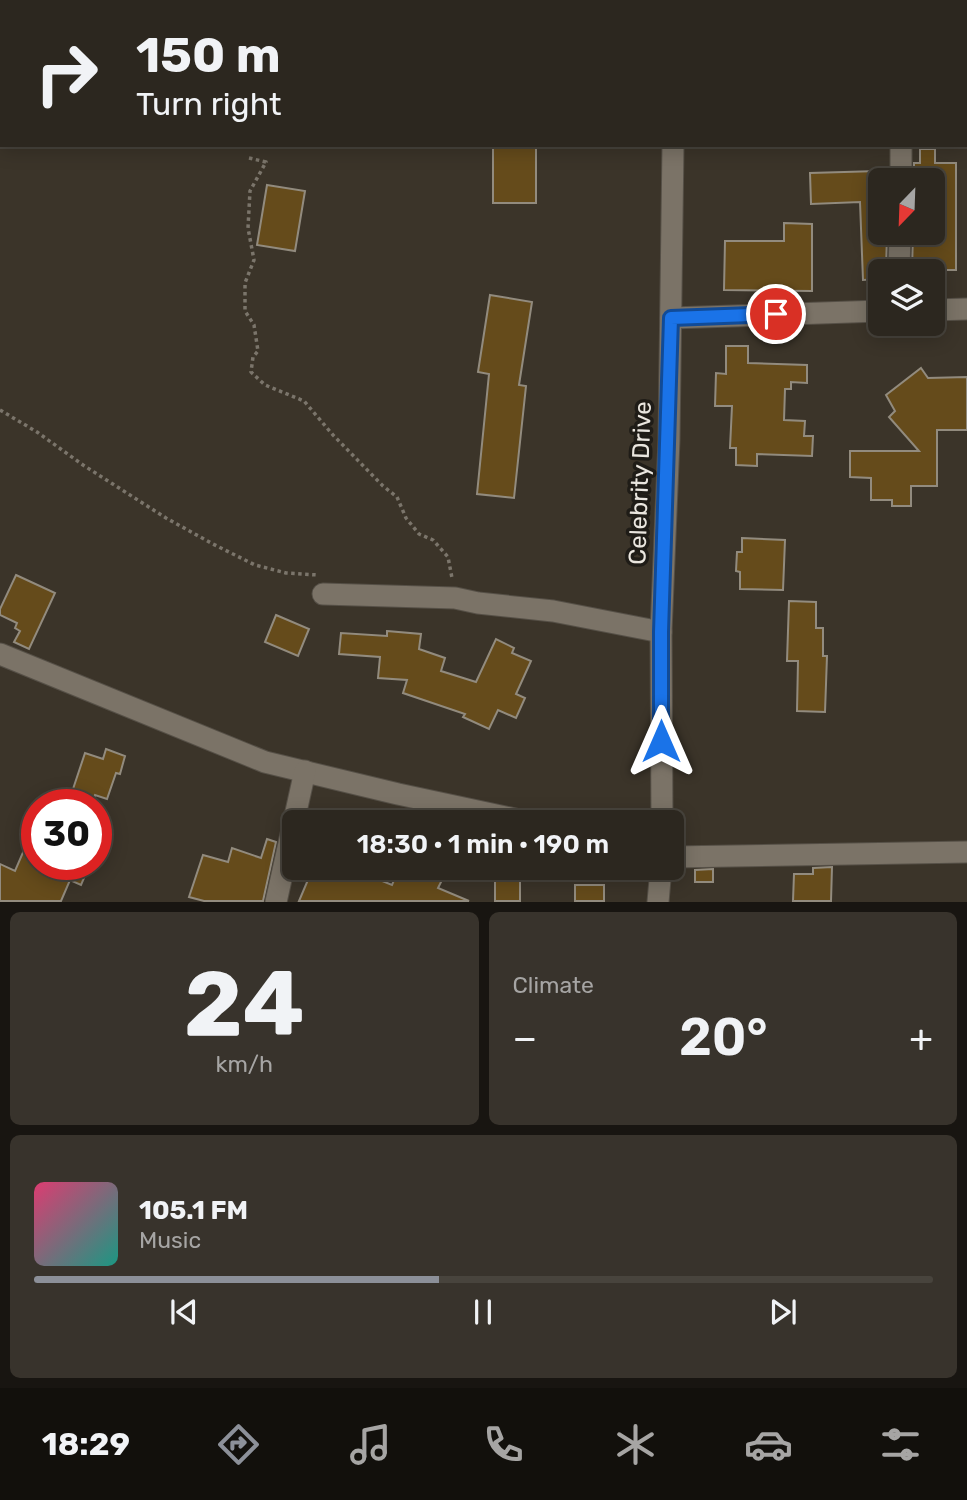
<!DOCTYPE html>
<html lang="en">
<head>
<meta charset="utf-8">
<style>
	:root { --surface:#2c271f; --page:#38332c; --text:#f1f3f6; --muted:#a6a5a4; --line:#48443d; --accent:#8c9099 }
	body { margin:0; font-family:Rubik,sans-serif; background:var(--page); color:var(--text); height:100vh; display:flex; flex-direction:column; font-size:26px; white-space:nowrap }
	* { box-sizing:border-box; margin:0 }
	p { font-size:23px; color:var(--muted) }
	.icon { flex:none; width:38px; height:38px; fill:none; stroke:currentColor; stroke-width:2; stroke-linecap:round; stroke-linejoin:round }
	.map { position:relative; height:902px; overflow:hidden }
	.sheet { display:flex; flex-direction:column; gap:10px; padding:10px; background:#181511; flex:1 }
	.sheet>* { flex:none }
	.banner { position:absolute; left:0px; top:0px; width:968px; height:147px; box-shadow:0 4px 18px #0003,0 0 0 2px var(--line); background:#2c271f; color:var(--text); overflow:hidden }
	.needle { width:46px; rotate:203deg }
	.controls { position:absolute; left:868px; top:168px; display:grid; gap:14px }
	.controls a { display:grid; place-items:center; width:77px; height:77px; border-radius:10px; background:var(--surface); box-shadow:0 4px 18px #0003,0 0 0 2px var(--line); font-size:35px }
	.speed { position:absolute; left:21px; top:789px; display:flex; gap:14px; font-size:35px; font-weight:700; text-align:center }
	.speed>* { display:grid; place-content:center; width:91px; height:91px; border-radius:50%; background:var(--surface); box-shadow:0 4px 18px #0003,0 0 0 2px var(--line); line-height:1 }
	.speed .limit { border:10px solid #d22; background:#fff; color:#111 }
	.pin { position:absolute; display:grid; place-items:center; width:60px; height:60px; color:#fff; margin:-30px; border:4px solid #fff; border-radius:50%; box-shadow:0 2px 7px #0007 }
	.me { position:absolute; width:77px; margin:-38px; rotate:0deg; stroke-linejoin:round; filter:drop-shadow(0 0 5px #0008) }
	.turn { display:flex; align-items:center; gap:24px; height:147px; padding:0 21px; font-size:32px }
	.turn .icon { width:91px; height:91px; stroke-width:2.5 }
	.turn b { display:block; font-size:49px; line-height:60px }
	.big { font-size:52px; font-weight:600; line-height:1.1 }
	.sheet .card { flex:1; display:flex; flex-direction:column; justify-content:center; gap:10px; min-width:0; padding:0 24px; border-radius:10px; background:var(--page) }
	.sheet .dial { align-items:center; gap:0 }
	.dial b { font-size:91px; line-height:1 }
	.song { display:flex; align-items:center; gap:21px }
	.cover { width:84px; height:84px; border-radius:10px; background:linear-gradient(135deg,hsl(340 70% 55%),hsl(170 70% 35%)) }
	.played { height:7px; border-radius:4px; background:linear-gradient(90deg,var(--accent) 45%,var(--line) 45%) }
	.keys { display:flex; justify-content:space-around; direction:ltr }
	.heat { display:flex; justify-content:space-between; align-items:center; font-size:38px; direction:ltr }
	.sheet .tiles { flex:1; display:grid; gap:10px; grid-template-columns:1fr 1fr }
	.card:last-child { grid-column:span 2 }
	.trip { position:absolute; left:282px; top:810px; width:402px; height:70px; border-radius:10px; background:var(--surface); box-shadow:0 4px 18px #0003,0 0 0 2px var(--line); font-weight:600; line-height:70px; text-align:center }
	.menu { display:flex; height:112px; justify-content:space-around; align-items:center; background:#12100c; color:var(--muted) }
	.menu .icon { width:49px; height:49px }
	.menu .active { color:var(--accent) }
	.menu b { font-size:32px; color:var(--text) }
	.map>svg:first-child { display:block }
	.green { fill:#4b521b }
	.building { fill:#654b1b; stroke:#928b7e; stroke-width:2 }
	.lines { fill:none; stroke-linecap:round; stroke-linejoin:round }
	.minor-casing { stroke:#565047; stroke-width:23 }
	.path { stroke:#7b756b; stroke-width:3.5; stroke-dasharray:3.5 3.5; stroke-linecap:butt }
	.minor { stroke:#7b7367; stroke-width:21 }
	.route-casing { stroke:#114b97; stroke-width:18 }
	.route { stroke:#1a73e8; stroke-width:12 }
	.labels { text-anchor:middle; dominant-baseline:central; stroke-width:7; stroke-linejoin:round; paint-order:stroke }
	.street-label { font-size:24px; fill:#eae6df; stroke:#1f1c17 }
</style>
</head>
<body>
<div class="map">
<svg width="967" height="902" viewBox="0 0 967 902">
	<rect width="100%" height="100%" fill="#3b3429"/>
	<path class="green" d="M0 0H648L2 2V25Z"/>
	<g class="building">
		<rect x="493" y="145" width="43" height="58"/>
		<path d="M920 149H935V163H956V270H912L913 233H933V180H914V163H920Z"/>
		<path d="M878 171 880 233H887L886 270 880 271V279L863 280 860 202 811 204 810 173Z"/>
		<path d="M267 185 305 191 295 251 257 245Z"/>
		<path d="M784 223 812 224V291L724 290 725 241H784Z"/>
		<path d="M490 295 532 302 519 385 526 386 514 498 477 494 489 374 478 372Z"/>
		<path d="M726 346H748V363L807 365V383L791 382V389H785L784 420 805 421 804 436H813L812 456 757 454V466L736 465V448H730L732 406H715L716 373 726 374Z"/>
		<path d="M921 368 928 378 967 377V430H937V486H911V506H892V500H871V478L850 477V451H919L889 417 895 411 886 395Z"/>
		<path d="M742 538 785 540 783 590 740 589V572L736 571 737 552H742Z"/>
		<path d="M16 575 55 593 29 649 14 642 20 631 15 628 17 623 0 615V609Z"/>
		<path d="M789 601 816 602V628H823V656H827L825 712 797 711 798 661H787Z"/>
		<path d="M276 615 309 629 298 656 265 642Z"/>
		<path d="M387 631 421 634 419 649 445 658 441 671 476 682 496 639 514 648 512 653 531 661 516 694 525 698 516 718 498 710 489 729 463 717 465 714 403 693 407 680 378 678 380 657 339 654 341 633 387 636Z"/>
		<path d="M106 749 125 756 120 774 116 773 107 799 95 795 93 802 71 795 85 753 103 759Z"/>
		<path d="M37 820V864H90L81 885 70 880 61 901H0V864L15 871Z"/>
		<path d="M267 839 276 842 263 901H204L189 897 203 855 228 862 232 848 261 858Z"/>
		<path d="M832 867 831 901H793L794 874H813V868Z"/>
		<path d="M313 868H350L392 885 397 873 407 878 410 868H413L442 880 438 888 469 901H299Z"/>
		<path d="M713 869V882H695V870Z"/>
		<rect x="495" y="877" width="25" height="24"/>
		<rect x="575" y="885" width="29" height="16"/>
	</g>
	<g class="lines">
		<defs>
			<g id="minor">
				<path d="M677 2V0"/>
				<path d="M901 180V145"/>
				<path d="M899 271 900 233"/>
				<path d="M933 310 967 309"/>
				<path d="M671 318 880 311"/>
				<path d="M323 594 455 598 478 603 553 611 661 632"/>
				<path d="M0 654 265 762 398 794 529 822"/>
				<path d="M662 822 661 632 669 440 673 145"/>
				<path d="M672 857 967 852"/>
				<path d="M276 902 305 771"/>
				<path d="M658 902 661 868"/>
			</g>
		</defs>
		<use href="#minor" class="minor-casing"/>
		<g class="path">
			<path d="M249 158 266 162 250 191 248 228 254 260 245 283V311L254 325 258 351 253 357 251 372 265 385 304 401 333 435 383 486 397 497 406 518 419 534 433 540 448 557 452 578"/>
			<path d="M0 410 37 432 83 465 166 518 213 544 255 565 286 573 318 575"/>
		</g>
		<use href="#minor" class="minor"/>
	</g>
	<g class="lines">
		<defs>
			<path id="route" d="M661 741V632L671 318 776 314"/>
		</defs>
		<use href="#route" class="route-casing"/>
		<use href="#route" class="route"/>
	</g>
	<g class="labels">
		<g class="street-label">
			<text transform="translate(640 483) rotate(-88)">Celebrity Drive</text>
		</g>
	</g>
</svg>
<div class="controls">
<a><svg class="needle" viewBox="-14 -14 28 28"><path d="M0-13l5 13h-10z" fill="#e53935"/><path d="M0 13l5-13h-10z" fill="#a6a5a4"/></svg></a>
<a><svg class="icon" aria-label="layers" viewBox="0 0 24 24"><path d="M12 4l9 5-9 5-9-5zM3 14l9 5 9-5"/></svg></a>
</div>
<div class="speed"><div class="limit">30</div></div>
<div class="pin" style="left:776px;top:314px;background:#d93025"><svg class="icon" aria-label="arrive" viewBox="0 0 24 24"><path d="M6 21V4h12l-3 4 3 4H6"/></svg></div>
<svg class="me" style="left:661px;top:741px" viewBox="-20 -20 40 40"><path d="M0-17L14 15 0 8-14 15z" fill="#1a73e8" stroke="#fff" stroke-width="4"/></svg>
<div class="trip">18:30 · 1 min · 190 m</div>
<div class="banner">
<div class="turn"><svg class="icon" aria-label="right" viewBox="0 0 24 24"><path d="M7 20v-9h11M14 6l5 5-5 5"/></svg><div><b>150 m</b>Turn right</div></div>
</div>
</div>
<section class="sheet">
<div class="tiles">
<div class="card dial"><b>24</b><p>km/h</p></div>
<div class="card"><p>Climate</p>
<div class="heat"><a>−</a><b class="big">20°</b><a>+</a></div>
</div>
<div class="card">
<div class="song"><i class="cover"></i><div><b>105.1 FM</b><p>Music</p></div></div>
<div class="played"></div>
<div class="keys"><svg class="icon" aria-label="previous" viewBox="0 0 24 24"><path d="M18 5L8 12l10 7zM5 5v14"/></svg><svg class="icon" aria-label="pause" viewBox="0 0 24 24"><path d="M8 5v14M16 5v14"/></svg><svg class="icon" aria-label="next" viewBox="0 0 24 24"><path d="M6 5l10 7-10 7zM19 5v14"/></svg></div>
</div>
</div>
</section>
<nav class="menu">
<b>18:29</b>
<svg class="icon active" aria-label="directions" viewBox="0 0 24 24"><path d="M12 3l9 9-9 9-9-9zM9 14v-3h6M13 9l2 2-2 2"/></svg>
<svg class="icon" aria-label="music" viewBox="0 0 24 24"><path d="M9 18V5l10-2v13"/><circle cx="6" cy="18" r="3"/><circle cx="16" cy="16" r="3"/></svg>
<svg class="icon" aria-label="phone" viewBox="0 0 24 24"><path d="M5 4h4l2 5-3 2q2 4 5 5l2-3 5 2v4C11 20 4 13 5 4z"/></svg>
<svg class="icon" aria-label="climate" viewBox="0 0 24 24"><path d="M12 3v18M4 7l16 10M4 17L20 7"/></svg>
<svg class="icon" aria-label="car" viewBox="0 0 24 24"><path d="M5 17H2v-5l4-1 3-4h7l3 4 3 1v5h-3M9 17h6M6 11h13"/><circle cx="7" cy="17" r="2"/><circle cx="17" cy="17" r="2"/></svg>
<svg class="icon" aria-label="filters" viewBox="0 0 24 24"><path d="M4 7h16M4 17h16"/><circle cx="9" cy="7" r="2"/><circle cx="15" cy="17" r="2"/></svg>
</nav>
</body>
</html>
